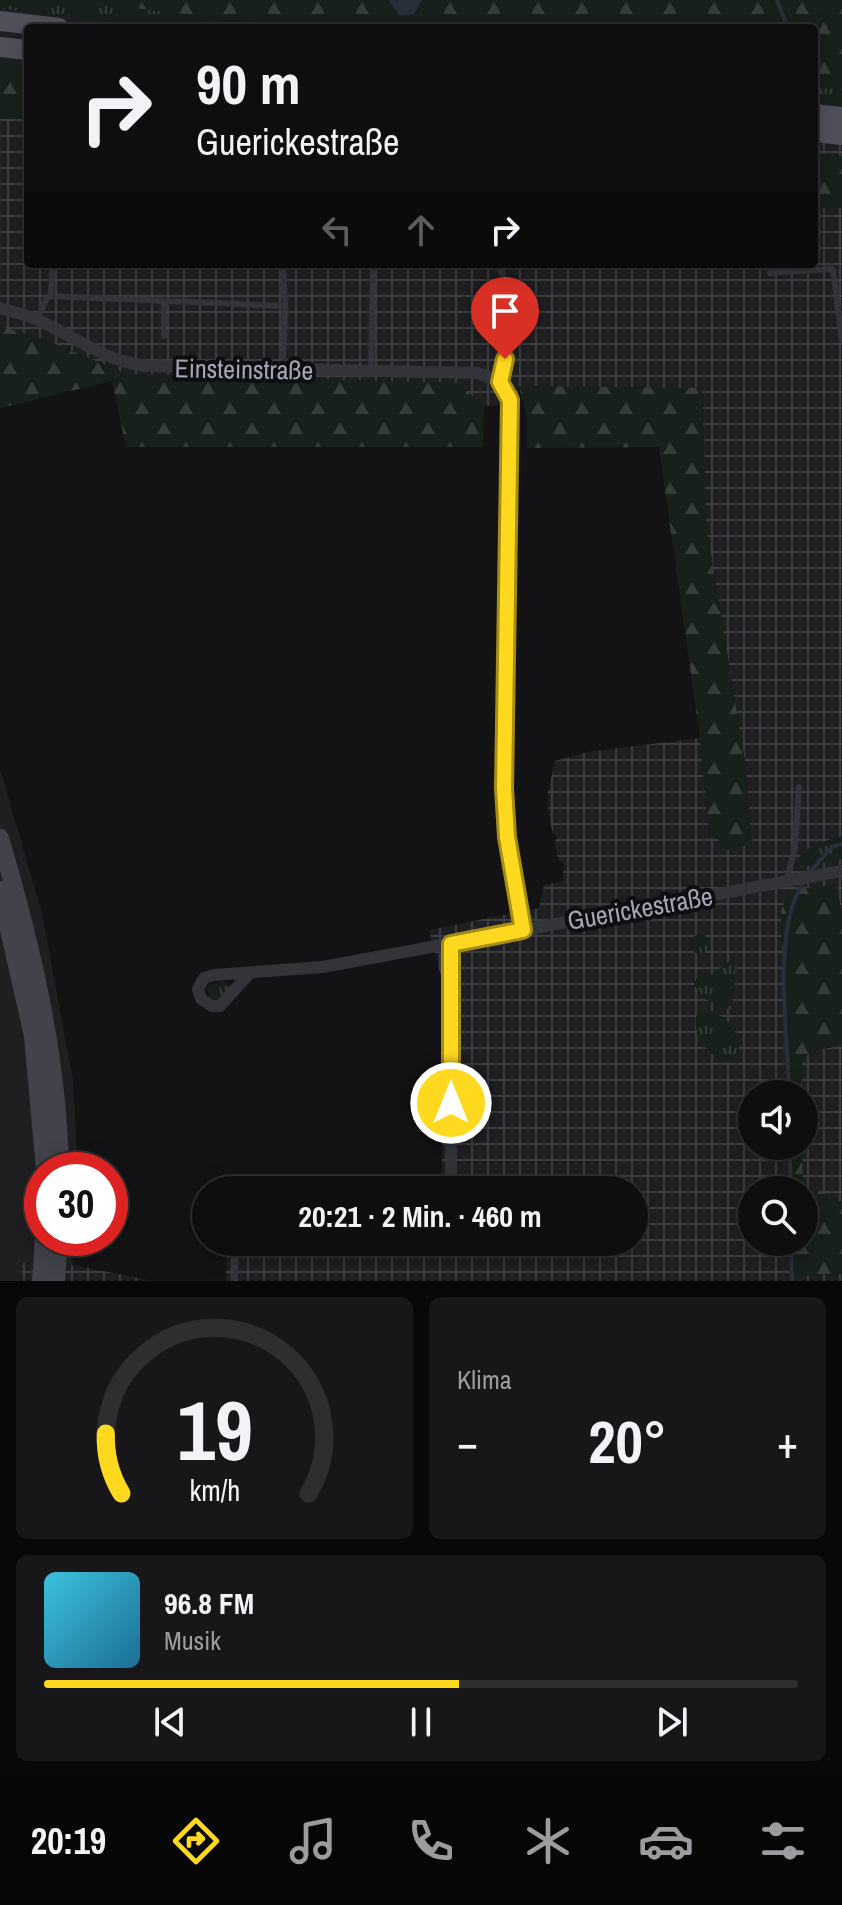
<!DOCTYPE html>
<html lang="de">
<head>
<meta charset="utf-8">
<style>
	:root { --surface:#0e0e10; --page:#171719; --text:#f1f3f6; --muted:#9b9c9f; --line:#2e2e30; --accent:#ffd920 }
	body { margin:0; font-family:"Archivo Narrow",sans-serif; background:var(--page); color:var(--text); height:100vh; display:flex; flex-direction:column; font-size:30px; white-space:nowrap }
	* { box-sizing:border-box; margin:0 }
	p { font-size:26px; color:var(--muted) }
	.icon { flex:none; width:44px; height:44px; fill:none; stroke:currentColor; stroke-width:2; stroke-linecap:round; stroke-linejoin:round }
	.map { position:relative; height:1281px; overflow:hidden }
	.drawer { display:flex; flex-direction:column; gap:16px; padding:16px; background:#080809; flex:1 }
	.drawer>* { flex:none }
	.banner { position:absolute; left:24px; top:24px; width:794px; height:244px; border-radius:8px; box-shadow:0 4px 20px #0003,0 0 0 2px var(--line); background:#0e0e10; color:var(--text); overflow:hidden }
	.tools { position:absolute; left:738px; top:1080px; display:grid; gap:16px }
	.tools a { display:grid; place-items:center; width:80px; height:80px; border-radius:50%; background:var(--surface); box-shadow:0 4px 20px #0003,0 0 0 2px var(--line); font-size:40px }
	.speed { position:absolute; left:24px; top:1152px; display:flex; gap:16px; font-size:40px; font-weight:700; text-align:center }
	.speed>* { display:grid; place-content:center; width:104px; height:104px; border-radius:50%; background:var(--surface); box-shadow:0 4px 20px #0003,0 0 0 2px var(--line); line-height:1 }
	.speed .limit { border:12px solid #d22; background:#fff; color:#111 }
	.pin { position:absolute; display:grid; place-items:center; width:68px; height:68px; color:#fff; margin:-82px -34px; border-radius:50% 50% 50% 0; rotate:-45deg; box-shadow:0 0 8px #0007 }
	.pin .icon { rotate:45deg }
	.me { position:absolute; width:88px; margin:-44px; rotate:0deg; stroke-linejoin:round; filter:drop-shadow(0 0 6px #0008) }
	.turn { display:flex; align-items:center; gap:28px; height:168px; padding:0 40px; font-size:36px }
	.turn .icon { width:104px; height:104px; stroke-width:2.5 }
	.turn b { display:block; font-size:56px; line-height:68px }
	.lanes { display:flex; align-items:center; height:76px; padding:0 40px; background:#0003; justify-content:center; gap:40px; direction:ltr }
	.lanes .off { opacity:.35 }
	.big { font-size:60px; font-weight:800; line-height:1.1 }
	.drawer .card { flex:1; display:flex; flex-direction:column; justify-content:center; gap:12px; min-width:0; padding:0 28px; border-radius:12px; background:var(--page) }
	.drawer .dial { align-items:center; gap:0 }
	.dial svg { height:208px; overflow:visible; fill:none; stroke:var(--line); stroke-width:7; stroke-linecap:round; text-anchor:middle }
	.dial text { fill:var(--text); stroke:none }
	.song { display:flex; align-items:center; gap:24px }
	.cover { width:96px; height:96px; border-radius:12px; background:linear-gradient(135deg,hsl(190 70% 55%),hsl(200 70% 35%)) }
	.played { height:8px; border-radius:4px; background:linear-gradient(90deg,var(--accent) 55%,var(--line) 55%) }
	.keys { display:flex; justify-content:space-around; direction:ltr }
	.heat { display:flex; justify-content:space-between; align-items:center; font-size:44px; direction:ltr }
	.drawer .tiles { flex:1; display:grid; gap:16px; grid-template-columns:1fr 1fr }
	.card:last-child { grid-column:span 2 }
	.trip { position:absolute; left:192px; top:1176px; width:456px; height:80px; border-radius:40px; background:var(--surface); box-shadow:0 4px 20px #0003,0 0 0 2px var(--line); font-weight:800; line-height:80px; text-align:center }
	.tabs { display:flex; height:128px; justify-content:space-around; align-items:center; background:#060606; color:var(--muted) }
	.tabs .icon { width:56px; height:56px }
	.tabs .current { color:var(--accent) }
	.tabs b { font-size:36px; color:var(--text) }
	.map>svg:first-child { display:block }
	.built { fill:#1f1f22 }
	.industrial { fill:url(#industrial-grid) }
	.grass { fill:url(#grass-tufts) }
	.forest { fill:url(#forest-firs) }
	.water { fill:#282f3a }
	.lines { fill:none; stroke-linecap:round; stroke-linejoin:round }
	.stream { stroke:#282f3a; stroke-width:4 }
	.lane { stroke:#33333a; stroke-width:6 }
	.street { stroke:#33333a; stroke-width:12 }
	.secondary { stroke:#41424a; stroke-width:18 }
	.primary { stroke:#4f5059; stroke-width:20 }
	.route-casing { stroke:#a68d15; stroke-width:20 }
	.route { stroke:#ffd920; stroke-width:14 }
	.labels { text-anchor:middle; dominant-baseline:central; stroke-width:8; stroke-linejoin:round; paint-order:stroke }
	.street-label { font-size:26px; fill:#a3a6b7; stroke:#0e0e10 }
</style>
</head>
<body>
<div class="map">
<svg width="842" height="1281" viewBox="0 0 842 1281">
	<defs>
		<pattern id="industrial-grid" width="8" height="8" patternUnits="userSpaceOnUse" patternTransform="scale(2)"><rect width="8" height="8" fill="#1f1f22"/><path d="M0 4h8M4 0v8" fill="none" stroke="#3c3d40"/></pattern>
		<pattern id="grass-tufts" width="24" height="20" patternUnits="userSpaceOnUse" patternTransform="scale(2)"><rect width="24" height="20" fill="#18201b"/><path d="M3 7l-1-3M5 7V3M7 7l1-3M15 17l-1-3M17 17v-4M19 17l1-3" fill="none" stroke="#363d3a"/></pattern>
		<pattern id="forest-firs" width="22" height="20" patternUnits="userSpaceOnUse" patternTransform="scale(2)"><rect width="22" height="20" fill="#18201b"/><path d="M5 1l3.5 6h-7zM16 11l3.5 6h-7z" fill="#363d3a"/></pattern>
	</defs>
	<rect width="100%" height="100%" fill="#131315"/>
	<g class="built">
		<path d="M0 8 150 27 154 28H28V67L0 63Z"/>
		<path d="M0 769 42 913 73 1080 76 1130 77 1170H42V1238H75L73 1265 24 1263 21 1281H0Z"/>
	</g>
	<g class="industrial">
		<path d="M814 107 842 110V156L814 153Z"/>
		<path d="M0 119H28V264H814V207L842 208V918L837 884 781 910 786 1094H752V1146H787L788 1190H752V1242H789L790 1276 842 1274V1281H226L227 1242H634V1190H441L445 1066 442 980 429 930 539 908 544 885 563 881 564 864 559 861 554 842 558 837 553 834 549 816 548 792 555 761 587 752 700 738 703 772 746 768 706 524 702 389 519 386 517 404 484 406 457 383 126 374 73 351 0 326Z"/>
		<path d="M842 1045V1202L802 1185V1058L814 1051Z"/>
		<path d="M23 1263 73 1265 153 1281H21Z"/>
	</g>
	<g class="grass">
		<path d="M0 0H67L301 28H154L0 8Z"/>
		<path d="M814 87 842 90V110L814 107Z"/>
		<path d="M842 836V859L797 868C795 847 826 841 842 836Z"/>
		<circle cx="700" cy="944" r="10"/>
		<path d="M732 952C738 964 734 996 731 1010L702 998 694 984 699 972 708 977 732 959Z"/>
		<path d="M224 981 230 987 221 999 211 1000 206 987Z"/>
		<path d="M706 1009C729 1016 746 1037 736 1062 714 1066 689 1034 697 1013Z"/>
	</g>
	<g class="forest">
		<path d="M67 0H388L400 16 418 8 422 0H842V90L814 87V28H301Z"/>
		<path d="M0 63 28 67V119H0Z"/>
		<path d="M814 153 842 156V208L814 207Z"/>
		<path d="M0 326 44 339 126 374 457 383 484 406 483 447H126L112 381 0 408Z"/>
		<path d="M519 386 702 388 706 524 746 768 752 844 724 851 718 838H709L700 738 659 447 527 448V418Z"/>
		<path d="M837 884 842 918V1045L814 1051 802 1058V1094H786L781 910 791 890Z"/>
		<path d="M787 1146H802L803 1185 842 1202V1274L790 1276 789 1242H804V1190H788Z"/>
	</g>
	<path class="water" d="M388 0H422L414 14 400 16Z"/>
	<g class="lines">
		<g class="stream">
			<path d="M777 0 788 28"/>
			<path d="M809 873 832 847 842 844"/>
			<path d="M789 1094C788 1034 771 930 804 881"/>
			<path d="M790 1146V1190"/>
			<path d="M791 1242 792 1281"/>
		</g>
		<g class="lane">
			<path d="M283 264 285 306"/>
			<path d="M497 264 506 282 505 372 500 381"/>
			<path d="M770 273 833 269 842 340"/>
			<path d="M51 296 52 264"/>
			<path d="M37 319 48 296 285 306 283 370"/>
			<path d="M164 336V302"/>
			<path d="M371 372 373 264"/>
			<path d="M786 882 795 848 799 787"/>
			<path d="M235 1281 236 1242"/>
		</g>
		<g class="street">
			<path d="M0 308C12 312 25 314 36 319 77 337 97 358 145 366L478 373 500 382 510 400 504 788 507 837 523 930"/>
			<path d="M451 944V1190"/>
			<path d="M249 974 220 1006H212L201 999 198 989 204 978 214 975 323 967 842 871"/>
		</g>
		<g class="secondary">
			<path d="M0 838C32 947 58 1057 60 1170"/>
			<path d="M0 890 33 1036 45 1170"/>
			<path d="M41 1281 44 1238"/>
			<path d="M56 1281 59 1238"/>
		</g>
		<g class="primary">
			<path d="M0 21 59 28"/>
			<path d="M0 47 28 50"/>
			<path d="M814 114 842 117"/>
			<path d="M814 132 842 135"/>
		</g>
	</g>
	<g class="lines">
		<defs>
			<path id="route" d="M451 1103V944L523 930 507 837 504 788 510 400 500 382 505 359"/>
		</defs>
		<use href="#route" class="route-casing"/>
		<use href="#route" class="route"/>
	</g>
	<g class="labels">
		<g class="street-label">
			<text transform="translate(244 369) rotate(1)">Einsteinstraße</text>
			<text transform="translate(640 908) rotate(-10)">Guerickestraße</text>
		</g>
	</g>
</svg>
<div class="tools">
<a><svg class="icon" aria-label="sound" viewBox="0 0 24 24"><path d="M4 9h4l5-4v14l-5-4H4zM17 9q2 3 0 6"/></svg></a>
<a><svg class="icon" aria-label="search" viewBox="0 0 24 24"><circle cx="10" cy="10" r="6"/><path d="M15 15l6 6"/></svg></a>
</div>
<div class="speed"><div class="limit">30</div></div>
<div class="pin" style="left:505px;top:359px;background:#d93025"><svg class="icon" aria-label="arrive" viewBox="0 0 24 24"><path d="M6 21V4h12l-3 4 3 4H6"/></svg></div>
<svg class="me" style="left:451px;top:1103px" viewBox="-20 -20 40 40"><circle r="17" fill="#ffd920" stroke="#fff" stroke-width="3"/><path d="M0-11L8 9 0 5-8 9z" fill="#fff"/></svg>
<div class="trip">20:21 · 2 Min. · 460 m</div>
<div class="banner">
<div class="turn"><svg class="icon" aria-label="right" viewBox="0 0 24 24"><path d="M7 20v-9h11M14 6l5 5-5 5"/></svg><div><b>90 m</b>Guerickestraße</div></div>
<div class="lanes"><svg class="icon off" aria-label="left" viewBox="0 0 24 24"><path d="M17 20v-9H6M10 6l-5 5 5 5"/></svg><svg class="icon off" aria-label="ahead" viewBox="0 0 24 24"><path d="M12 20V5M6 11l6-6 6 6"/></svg><svg class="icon" aria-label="right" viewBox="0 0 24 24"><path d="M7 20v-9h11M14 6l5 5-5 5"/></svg></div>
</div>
</div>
<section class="drawer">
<div class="tiles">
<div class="card dial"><svg viewBox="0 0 100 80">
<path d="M14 69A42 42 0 1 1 86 69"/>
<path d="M14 69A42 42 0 0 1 8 46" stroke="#ffd920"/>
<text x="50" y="56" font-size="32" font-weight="700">19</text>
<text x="50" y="72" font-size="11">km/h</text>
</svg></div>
<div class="card"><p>Klima</p>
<div class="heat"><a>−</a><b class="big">20°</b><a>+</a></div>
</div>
<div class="card">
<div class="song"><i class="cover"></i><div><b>96.8 FM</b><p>Musik</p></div></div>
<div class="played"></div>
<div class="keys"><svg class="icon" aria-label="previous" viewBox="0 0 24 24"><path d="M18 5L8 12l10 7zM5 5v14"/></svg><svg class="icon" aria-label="pause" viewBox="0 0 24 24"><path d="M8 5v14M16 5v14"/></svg><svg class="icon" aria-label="next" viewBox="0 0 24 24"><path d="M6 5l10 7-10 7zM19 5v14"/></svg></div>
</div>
</div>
</section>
<nav class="tabs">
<b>20:19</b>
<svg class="icon current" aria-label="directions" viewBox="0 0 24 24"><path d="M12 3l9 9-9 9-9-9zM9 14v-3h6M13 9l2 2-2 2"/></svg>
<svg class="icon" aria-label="music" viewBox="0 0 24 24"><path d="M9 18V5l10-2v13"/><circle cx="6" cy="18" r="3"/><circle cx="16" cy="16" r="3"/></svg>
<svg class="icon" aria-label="phone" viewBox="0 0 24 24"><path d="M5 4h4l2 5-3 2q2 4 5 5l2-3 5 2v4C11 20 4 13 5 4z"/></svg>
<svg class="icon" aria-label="climate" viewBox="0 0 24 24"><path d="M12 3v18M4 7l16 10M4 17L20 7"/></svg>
<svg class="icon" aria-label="car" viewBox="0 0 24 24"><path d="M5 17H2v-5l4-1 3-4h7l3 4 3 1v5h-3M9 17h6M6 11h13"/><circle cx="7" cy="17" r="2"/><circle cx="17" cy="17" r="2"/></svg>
<svg class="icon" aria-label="filters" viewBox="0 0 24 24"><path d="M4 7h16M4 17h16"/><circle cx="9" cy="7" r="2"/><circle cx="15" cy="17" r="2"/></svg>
</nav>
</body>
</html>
